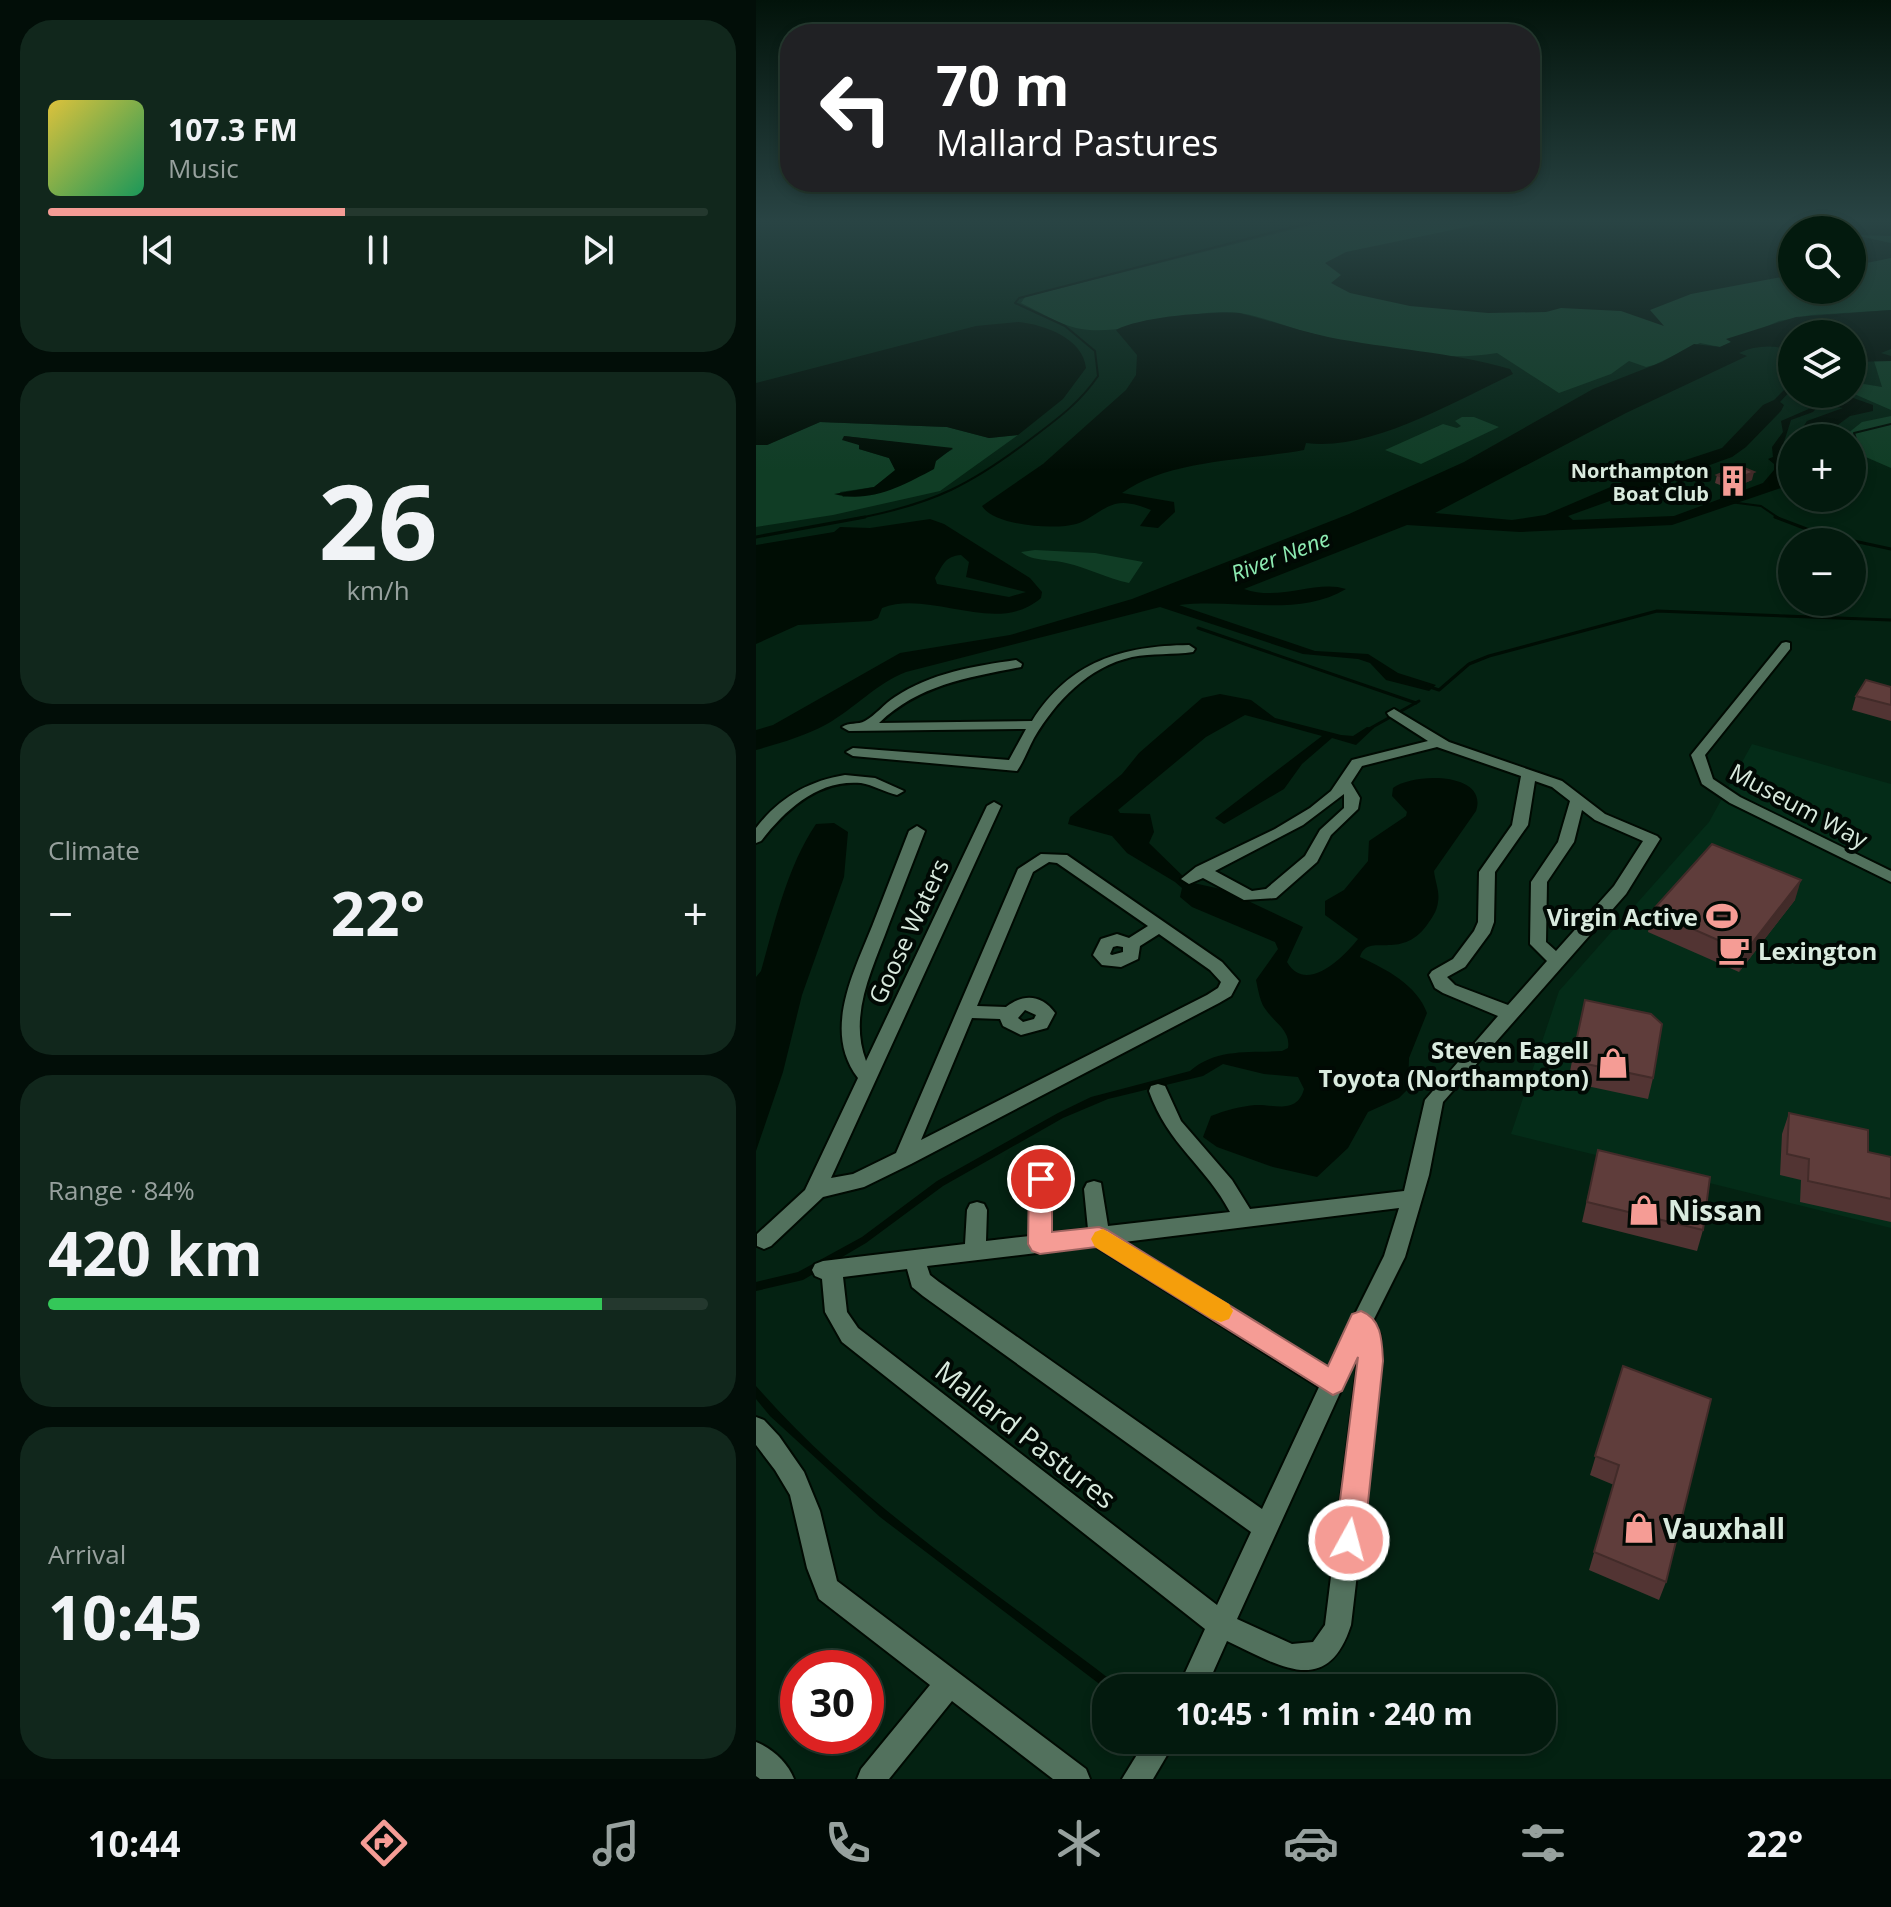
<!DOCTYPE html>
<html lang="en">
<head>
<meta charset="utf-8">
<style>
	:root { --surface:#031a0e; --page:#11271c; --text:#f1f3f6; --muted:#97a19e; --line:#24382e; --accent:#f59c95 }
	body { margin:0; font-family:"Open Sans",sans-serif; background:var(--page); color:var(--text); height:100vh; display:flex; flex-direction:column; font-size:30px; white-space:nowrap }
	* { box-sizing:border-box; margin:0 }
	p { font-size:26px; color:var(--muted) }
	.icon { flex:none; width:44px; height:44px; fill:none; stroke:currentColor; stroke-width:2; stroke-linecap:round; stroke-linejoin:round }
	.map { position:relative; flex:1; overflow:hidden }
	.sheet { display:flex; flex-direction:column; gap:20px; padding:20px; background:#020e08; width:756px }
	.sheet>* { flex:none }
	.banner { position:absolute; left:24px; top:24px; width:760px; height:168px; border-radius:32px; box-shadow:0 4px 12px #0003,0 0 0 2px var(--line); background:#202124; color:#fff; overflow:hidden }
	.tools { position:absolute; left:1022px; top:216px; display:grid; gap:16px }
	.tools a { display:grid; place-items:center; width:88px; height:88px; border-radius:50%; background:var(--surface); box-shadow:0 4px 12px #0003,0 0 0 2px var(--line); font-size:40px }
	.speed { position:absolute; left:24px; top:1650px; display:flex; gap:16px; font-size:40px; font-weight:700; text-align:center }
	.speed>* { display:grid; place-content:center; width:104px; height:104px; border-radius:50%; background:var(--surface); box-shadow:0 4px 12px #0003,0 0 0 2px var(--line); line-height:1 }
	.speed .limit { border:12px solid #d22; background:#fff; color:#111 }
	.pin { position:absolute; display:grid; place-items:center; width:68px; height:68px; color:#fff; margin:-34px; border:4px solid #fff; border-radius:50%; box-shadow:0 2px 8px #0007 }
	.me { position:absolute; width:88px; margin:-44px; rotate:7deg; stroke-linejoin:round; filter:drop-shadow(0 0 6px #0008) }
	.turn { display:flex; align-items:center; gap:28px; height:168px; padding:0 24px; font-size:36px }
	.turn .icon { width:104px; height:104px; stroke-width:2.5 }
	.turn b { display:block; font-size:56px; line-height:68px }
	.big { font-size:60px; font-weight:700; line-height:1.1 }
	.sheet .tile { flex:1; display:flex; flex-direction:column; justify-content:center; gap:12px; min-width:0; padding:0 28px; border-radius:32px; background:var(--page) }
	.sheet .dial { align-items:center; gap:0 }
	.dial b { font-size:104px; line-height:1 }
	.song { display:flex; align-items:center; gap:24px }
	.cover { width:96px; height:96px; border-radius:12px; background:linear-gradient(135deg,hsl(50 70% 55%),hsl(150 70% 35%)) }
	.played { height:8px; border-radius:4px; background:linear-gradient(90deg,var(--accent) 45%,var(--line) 45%) }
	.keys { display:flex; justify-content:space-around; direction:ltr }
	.heat { display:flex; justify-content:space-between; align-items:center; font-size:44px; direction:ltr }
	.charge { height:12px; border-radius:6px; background:linear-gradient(90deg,#34c759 84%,var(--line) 0) }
	.trip { position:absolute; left:336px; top:1674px; width:464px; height:80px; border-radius:32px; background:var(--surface); box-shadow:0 4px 12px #0003,0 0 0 2px var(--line); font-weight:700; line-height:80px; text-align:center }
	.tab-bar { display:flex; height:128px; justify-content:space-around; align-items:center; background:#010a06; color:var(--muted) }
	.tab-bar .icon { width:56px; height:56px }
	.tab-bar .current { color:var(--accent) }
	.tab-bar b { font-size:36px; color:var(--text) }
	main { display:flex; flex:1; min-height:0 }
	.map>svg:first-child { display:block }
	.built { fill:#042c18 }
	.green { fill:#103d25; fill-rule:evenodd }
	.water { fill:#000d04; fill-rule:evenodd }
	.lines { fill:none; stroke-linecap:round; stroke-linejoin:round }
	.stream-far1 { stroke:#000d04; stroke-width:2 }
	.stream { stroke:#000d04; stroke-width:3 }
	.street-casing { stroke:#000a02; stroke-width:4 }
	.street { fill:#52715d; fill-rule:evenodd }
	.wall { fill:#523433 }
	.shaded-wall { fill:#422b29 }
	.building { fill:#5f3d3b; stroke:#422b29; stroke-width:2 }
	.route { fill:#f59c95; stroke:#9f6561; stroke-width:2 }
	.slow { fill:#f59e0b }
	.labels { text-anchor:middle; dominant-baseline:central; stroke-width:8; stroke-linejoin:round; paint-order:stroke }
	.far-poi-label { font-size:20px; font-weight:bold; fill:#d9eade; stroke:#010904; text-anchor:end }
	.far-water-label { font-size:22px; font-style:italic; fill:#8debb2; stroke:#010904 }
	.street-label { font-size:24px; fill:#d9eade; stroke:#010904 }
	.poi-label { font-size:24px; font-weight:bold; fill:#d9eade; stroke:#010904; text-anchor:end }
	.near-poi-label { font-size:28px; font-weight:bold; fill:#d9eade; stroke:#010904; text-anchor:start }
	.near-street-label { font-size:28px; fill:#d9eade; stroke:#010904 }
</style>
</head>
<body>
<main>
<section class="sheet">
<div class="tile">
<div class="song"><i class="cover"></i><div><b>107.3 FM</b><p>Music</p></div></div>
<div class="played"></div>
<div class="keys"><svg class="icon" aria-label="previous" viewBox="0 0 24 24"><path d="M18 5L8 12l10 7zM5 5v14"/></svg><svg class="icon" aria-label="pause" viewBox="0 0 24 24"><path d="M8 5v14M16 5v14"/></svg><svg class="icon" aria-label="next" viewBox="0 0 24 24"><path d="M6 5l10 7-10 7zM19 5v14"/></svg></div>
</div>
<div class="tile dial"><b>26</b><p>km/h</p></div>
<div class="tile"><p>Climate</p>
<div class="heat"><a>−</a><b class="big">22°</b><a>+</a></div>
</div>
<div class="tile"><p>Range · 84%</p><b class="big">420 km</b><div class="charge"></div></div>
<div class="tile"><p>Arrival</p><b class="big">10:45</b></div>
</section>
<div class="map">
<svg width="1135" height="1779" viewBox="0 0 1135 1779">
	<rect width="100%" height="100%" fill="#042212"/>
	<path class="built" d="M996 744 1135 784V1228L755 1134 803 991 953 822Z"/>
	<g class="green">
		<path d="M567 222H1135V310L1056 315 1023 321 964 347 944 343 898 365 890 367 873 361 855 374 803 393 741 353C682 363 613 349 554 333 531 327 508 317 484 313 431 306 370 339 320 328 302 324 282 311 265 303L269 297ZM1036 230H1096V290H1036Z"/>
		<path d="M1118 361H1135V410L1096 393V382L1126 387Z"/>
		<path d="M1135 416V468L1096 451V438H1086L1106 422Z"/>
		<path d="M706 417H718L743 427 665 464 629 450 687 424 701 428 705 426 699 421Z"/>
		<path d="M64 422 191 427 233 438 262 435 184 491 77 515 0 527V445H11ZM88 436 197 449 120 494 87 497 84 492 118 487 140 471 133 458 103 449V445Z"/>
		<path d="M279 550 339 553 387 562 373 583C350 578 332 568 310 563 294 559 278 562 265 552Z"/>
	</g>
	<g class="water">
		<path d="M734 222H1135V236L1098 235 1135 243V258L1096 266V230H1036V275L935 294 894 310 908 326 865 311 805 308 790 312 732 313 654 306 594 293 575 283 585 275 569 263 590 252Z"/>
		<path d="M1135 310V349L1125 353 1135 356V361L1096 362V334H1036V350C1018 345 1000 345 983 353L991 356 870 413 679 513 756 520 789 515 878 477 966 448 1007 405 1018 400 1031 387 1026 384 1036 373V389L1024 402 1028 405 1025 411 990 447 976 457 812 516 817 520 918 516 1007 483 1018 470V464L1012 459 1017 457 1016 447 1027 432 1025 421 1055 408 1058 397 1094 404 1063 394H1086L1117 405V411L1094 416 1064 438 1040 437 1051 421 1087 408 1064 404 1057 412 1035 420 1028 442 1036 443V480L1025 488 916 525 764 532 651 525 488 589C525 602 560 579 590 589 542 618 477 598 423 605L559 651 612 654 642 673 680 685 673 691 630 680 614 663 602 659 547 654 404 607 150 672C121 683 99 708 71 724 49 736 25 743 0 750V730L17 725 144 653 254 635 376 599 593 514 708 462 837 389 906 362 938 344 964 347 975 342 970 339 1040 317Z"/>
		<path d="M483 313C513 320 542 331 572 337 632 349 696 352 754 369L757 374C699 401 614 452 550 443L548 450C494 460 413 459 366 493L418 502 419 512 402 528 384 526 395 510C384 506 372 501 359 504 345 508 334 520 320 524 299 530 238 526 226 506L287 464 370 390 380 375 381 355 360 330C388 316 451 312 483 313Z"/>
		<path d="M263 322C290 325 327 339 330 368L307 399 262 435 233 438 191 427 64 422 11 445H0V383L220 326Z"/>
		<path d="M88 436 197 448 180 461 178 469C148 485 114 504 78 494L118 487 139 470 133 458 103 449V445L86 440Z"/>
		<path d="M174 519 188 524 274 578 286 592 285 598C240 637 175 589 126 608L122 618 115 621 42 625 0 644V545L78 532 84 527 114 528ZM205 555 213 562 210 577 270 592 253 597 181 584 179 578C187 565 189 556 205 555Z"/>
		<path d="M464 694 495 700 519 718 585 735 597 736 611 727 618 728 600 745 576 738 546 764 528 789 468 824 459 818 566 736 489 715 450 737 362 810 364 813 394 814 398 832 393 843 433 882 469 890 547 927 531 962C550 995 588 957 602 939L569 915V901L588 890 612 861 613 841 650 816 651 812 636 796 637 788C658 772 733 772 720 811L678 871C679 881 684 892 682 902 681 911 676 918 671 925 644 962 612 931 604 957 630 969 661 985 671 1013L653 1058 652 1089 643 1098 612 1112 592 1148 561 1177 517 1167 461 1147 447 1137 455 1116C470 1110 482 1107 499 1105 517 1104 541 1115 548 1089L542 1077 508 1074 467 1064 447 1076 352 1099 307 1118 187 1186 110 1243 47 1280 0 1291V1282L42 1272 106 1237 181 1181 302 1113 335 1097 434 1071C460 1048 492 1053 526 1051L532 1048C535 1031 519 1023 510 1010 504 1003 502 989 500 980L522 949 519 942 436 907 424 897 426 888 419 882 371 853 356 836 312 824 314 817 366 774 383 753 446 698Z"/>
		<path d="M78 823 92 832 88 877 46 995 27 1072 0 1151V977L5 971C19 922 31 867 60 824Z"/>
		<path d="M0 1386C103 1505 242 1592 365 1688L350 1689 124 1517 14 1416 0 1399Z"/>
	</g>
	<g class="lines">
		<g class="stream-far1">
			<path d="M1096 454 1103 448 1098 433 1135 424"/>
			<path d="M974 502 1005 506 1024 519"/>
			<path d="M98 519C178 504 217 484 280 435 304 417 325 401 342 376L339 351 309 326 259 303 263 298 556 222"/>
		</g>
		<g class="stream">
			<path d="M1019 517 1061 533 1135 549"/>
			<path d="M0 537 109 517"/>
			<path d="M442 628 660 703"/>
			<path d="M671 686 683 690 713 664 733 656 901 611 1135 620"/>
			<path d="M613 729 663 701"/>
		</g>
		<defs>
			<g id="street">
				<path d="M1030 642 1034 643V649L949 755 957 779 984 797 1135 871V882L974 803 946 784 935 755 1026 643Z"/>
				<path d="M433 645 439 649 437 652C417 655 396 653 376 657 332 667 300 701 278 738 272 749 268 761 261 771L97 756 90 752 97 748 253 760 270 729 93 731 86 727C93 722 102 725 109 721 120 715 128 704 139 697 175 673 218 666 260 660L266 664 265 667C212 678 164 684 123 723L276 721C314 661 366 646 433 645Z"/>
				<path d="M638 709 693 742 806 781 849 814 901 836 904 839 870 894 687 1102 673 1175 649 1257 617 1321 624 1335 626 1361 595 1625C571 1700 521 1664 471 1641L450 1688H422L449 1629 86 1342 69 1312 66 1279 59 1276 56 1270 59 1264 67 1261 209 1244 211 1210 214 1204 221 1202 228 1204 231 1210 230 1241 274 1236V1157L277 1151 284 1149 291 1151 294 1157V1233L332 1229 328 1189 331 1183 338 1181 345 1183 352 1226 474 1212C450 1166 412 1145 393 1091L395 1086 402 1084 409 1086 425 1121 476 1180 494 1209 648 1191 669 1100 742 1016 687 993 679 988 673 975 676 971 697 959 718 931 722 922 723 872 756 825 765 776 681 747 606 766 595 783 604 798 602 809 575 835 561 862 520 898 488 900 447 878 433 884 425 879 440 867 519 829 554 808 575 791 596 760 672 741 633 716 631 713ZM779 781 796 787 814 801 802 842 775 882 774 944 791 961 752 1005 699 985 691 977 709 967 734 933 738 922 739 872 772 825ZM588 794V808L564 830 549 856 510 889 496 891 459 871 547 825ZM826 810 839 820 887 841 858 886 800 951 790 942 791 882 818 842ZM643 1208 628 1256 572 1368 368 1242ZM339 1246 563 1387 506 1509 183 1282 174 1275 171 1266ZM151 1269 156 1287 167 1296 495 1532 461 1605 102 1328 91 1312 87 1277ZM603 1351 569 1625 557 1642 536 1644 481 1619Z"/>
				<path d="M89 775 119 778 148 791 141 795C129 792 117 785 105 783 62 779 29 810 5 841L0 843V828C23 798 52 781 89 775Z"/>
				<path d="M238 802 245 806 75 1178 97 1174 140 1153 262 869 285 854 311 855 466 962 483 981 475 996 463 1003 155 1164 108 1187 67 1197 15 1246 8 1249 1 1246V1234L49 1190 102 1078C66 1031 98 972 117 924 129 893 141 862 153 831L161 826 169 831C157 862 145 893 133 924 117 968 92 1014 110 1061L231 806ZM293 862 301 863 392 926 373 938 361 934 345 939 337 955 346 965 365 967 382 959 384 946 403 934 454 970 465 982 462 988 451 995 165 1140 216 1018 244 1019 247 1026 265 1035 291 1028 299 1013C286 995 268 993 250 1007L221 1006 277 872ZM361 946 367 947V952L356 955 354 954 357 947ZM269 1010 280 1015 278 1019 267 1022 262 1018Z"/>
				<path d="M0 1417 8 1420 23 1436 48 1472 64 1511 81 1581 330 1769 334 1779H297L196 1701 133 1779H101L105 1769 174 1685 63 1599 51 1568 34 1495 19 1470 0 1445Z"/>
				<path d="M390 1740H415L417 1745 397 1779H366Z"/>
				<path d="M0 1742C16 1748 32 1763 38 1779H4L0 1776Z"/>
			</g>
		</defs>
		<use href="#street" class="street-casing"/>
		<use href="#street" class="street"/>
	</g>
	<g class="wall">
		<path d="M961 475 996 480 974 489 959 483Z"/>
		<path d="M1135 687V721L1096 710 1100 696Z"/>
		<path d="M1039 900 983 972 892 932 896 911Z"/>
		<path d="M816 1061 897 1078 892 1099 812 1082Z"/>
		<path d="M1033 1113 1112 1152 1135 1157V1222L1044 1202 1045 1180 1024 1175 1026 1134Z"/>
		<path d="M842 1150 947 1230 941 1251 826 1222Z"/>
		<path d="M867 1366 910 1582 903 1600 833 1570 858 1485 834 1475Z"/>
	</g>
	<g class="shaded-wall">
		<path d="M998 472 996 480 974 489 975 481Z"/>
		<path d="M1045 880 1039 900 983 972 989 952Z"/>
	</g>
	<g class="building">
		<path d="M983 466 998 472 975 481 961 475Z"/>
		<path d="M1110 680 1135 687V705L1100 696Z"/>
		<path d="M956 844 1045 880 989 952 896 911Z"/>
		<path d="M829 1000 895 1014 906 1024 897 1078 816 1061Z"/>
		<path d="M1033 1113 1112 1130V1152L1135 1157V1199L1052 1181 1053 1159 1031 1154Z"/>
		<path d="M842 1150 954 1177 947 1230 831 1202Z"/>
		<path d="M867 1366 955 1399 910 1582 838 1552 863 1465 839 1456Z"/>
	</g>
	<linearGradient id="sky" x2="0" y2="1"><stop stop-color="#02130a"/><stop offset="0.47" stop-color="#294444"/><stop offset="1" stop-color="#294444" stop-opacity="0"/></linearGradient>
	<rect width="1135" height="471" fill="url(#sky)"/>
	<path class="route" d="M285 1170 293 1173 296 1179V1232L343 1227 351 1230 572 1366 596 1314 605 1311C626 1319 626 1341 627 1361L608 1540 603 1550 593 1555 583 1550 579 1540 602 1357 586 1391 577 1395 340 1247 284 1254 276 1251 272 1244 273 1179 277 1173Z"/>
	<path class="slow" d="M347 1229 473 1304 477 1311 473 1319 465 1322 456 1319 339 1247 335 1239 339 1232Z"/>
	<defs>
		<symbol id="building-bare" viewBox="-9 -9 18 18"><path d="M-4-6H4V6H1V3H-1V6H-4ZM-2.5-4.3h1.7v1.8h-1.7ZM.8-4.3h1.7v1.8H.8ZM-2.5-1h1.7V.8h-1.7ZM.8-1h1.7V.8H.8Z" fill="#f59c95" stroke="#010904" stroke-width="2.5" paint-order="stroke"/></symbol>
		<symbol id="stadium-bare" viewBox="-9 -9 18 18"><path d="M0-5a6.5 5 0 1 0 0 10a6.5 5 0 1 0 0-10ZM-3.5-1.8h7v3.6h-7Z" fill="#f59c95" stroke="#010904" stroke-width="2.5" paint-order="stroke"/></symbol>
		<symbol id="cafe-bare" viewBox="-9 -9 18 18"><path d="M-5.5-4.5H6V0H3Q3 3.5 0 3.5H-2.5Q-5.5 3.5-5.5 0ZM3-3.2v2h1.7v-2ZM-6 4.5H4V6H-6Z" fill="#f59c95" stroke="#010904" stroke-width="2.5" paint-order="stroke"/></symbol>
		<symbol id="shop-bare" viewBox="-9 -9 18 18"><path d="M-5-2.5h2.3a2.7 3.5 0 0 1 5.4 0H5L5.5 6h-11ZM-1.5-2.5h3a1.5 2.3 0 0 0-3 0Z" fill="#f59c95" stroke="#010904" stroke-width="2.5" paint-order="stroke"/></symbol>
	</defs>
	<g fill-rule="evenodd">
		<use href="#building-bare" x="955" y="459" width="44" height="44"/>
		<use href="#stadium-bare" x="944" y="894" width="44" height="44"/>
		<use href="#cafe-bare" x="956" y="928" width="44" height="44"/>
		<use href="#shop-bare" x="835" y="1041" width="44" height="44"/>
		<use href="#shop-bare" x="866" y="1188" width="44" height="44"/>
		<use href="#shop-bare" x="861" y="1506" width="44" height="44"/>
	</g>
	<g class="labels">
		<g class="far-poi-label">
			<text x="953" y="470">Northampton<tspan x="953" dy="23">Boat Club</tspan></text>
		</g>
		<g class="far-water-label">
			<text transform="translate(524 555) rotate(-21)">River Nene</text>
		</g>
		<g class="street-label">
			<text transform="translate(1043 805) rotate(28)">Museum Way</text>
			<text transform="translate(152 931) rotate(-65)">Goose Waters</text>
		</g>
		<g class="poi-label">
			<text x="942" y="916">Virgin Active</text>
			<text x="1002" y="950" text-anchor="start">Lexington</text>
			<text x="833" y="1049">Steven Eagell<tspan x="833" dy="28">Toyota (Northampton)</tspan></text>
		</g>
		<g class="near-poi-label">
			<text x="912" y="1210">Nissan</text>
			<text x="907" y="1528">Vauxhall</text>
		</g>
		<g class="near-street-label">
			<text transform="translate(270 1434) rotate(38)">Mallard Pastures</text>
		</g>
	</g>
</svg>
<div class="tools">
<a><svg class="icon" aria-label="search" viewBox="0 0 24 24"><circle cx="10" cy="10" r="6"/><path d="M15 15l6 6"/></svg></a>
<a><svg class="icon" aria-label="layers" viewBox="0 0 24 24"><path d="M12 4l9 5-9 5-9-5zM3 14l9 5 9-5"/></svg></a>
<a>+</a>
<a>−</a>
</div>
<div class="speed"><div class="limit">30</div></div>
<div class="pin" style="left:285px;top:1179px;background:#d93025"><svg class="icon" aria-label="arrive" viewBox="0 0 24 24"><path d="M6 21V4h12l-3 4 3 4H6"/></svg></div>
<svg class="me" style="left:593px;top:1540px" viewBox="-20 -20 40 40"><circle r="17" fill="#f59c95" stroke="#fff" stroke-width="3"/><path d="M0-11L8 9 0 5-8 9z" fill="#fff"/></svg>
<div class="trip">10:45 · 1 min · 240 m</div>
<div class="banner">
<div class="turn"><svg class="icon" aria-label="left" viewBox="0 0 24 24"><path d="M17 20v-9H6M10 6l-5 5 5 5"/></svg><div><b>70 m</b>Mallard Pastures</div></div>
</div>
</div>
</main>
<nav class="tab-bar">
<b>10:44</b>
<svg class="icon current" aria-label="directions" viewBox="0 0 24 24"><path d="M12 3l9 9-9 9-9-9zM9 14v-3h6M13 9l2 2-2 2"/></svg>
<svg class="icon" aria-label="music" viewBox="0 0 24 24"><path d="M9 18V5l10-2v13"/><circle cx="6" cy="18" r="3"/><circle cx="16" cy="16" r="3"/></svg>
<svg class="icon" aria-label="phone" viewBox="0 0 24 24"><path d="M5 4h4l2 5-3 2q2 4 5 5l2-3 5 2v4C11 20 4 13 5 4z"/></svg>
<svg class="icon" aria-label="climate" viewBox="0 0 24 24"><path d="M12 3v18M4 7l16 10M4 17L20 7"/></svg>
<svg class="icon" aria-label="car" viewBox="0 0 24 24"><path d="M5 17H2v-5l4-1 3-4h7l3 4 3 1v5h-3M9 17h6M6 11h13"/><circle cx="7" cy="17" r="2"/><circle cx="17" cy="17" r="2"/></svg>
<svg class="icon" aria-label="filters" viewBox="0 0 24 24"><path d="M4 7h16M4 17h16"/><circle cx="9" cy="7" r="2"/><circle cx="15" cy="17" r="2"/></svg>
<b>22°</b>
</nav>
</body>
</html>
